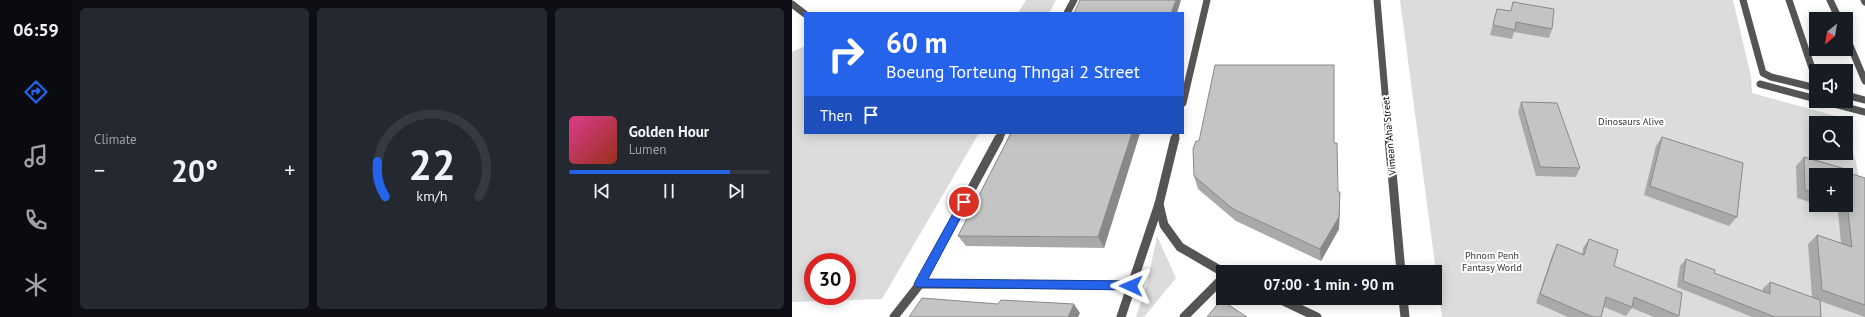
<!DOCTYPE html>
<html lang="en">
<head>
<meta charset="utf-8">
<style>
	:root { --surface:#171b24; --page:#242831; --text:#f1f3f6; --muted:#9ea1a6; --line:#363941; --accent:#2563eb }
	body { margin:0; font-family:"PT Sans",sans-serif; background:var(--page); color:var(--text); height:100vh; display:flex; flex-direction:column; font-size:15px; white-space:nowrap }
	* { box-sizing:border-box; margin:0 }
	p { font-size:13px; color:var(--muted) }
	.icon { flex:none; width:22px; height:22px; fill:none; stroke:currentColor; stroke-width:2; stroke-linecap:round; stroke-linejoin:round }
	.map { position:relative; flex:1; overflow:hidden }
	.side { display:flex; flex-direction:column; gap:8px; padding:8px; background:#0d0f14; width:720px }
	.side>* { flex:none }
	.banner { position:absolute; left:12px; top:12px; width:380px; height:122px; border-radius:0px; box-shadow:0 2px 10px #0003; background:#2563eb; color:#fff; overflow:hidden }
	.needle { width:26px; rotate:210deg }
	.buttons { position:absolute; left:1017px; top:12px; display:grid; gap:8px }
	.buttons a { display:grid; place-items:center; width:44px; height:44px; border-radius:0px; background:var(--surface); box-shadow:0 2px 10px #0003; font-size:20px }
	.speed { position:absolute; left:12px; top:253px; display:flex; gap:8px; font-size:20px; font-weight:700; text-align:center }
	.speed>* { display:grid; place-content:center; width:52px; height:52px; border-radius:50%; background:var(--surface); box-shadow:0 2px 10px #0003; line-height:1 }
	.speed .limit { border:6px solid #d22; background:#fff; color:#111 }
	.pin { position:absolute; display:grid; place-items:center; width:34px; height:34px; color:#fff; margin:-17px; border:2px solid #fff; border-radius:50%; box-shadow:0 1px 4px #0007 }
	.me { position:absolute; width:44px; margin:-22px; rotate:271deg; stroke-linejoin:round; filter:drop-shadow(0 0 3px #0008) }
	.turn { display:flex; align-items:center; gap:14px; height:84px; padding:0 16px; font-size:18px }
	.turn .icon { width:52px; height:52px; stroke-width:2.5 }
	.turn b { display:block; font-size:28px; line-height:34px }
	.then { display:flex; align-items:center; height:38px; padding:0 16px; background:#0003; gap:8px; font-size:15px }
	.big { font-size:30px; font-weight:800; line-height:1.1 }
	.side .card { flex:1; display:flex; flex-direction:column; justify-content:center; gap:6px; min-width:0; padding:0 14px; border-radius:6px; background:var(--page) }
	.side .dial { align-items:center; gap:0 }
	.dial svg { height:104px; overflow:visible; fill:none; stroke:var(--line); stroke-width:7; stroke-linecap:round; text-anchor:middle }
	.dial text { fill:var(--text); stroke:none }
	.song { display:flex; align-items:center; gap:12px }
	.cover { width:48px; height:48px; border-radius:6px; background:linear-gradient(135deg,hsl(330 70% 55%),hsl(10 70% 35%)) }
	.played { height:4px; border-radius:2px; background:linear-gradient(90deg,var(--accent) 80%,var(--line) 80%) }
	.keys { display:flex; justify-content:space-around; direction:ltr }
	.heat { display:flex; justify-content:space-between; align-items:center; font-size:22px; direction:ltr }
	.side .tiles { flex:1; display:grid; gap:8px; grid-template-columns:repeat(3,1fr) }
	.trip { position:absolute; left:424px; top:265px; width:226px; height:40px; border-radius:0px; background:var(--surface); box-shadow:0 2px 10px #0003; font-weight:800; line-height:40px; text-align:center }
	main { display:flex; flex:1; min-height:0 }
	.menu { display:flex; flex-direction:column; width:72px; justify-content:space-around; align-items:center; background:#090b0e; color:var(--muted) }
	.menu .icon { width:28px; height:28px }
	.menu .active { color:var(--accent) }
	.menu b { font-size:18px; color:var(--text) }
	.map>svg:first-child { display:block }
	.green { fill:#dcdcdc; fill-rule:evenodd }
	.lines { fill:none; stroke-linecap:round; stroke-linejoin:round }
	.service { stroke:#555; stroke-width:7 }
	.minor-far1 { stroke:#555; stroke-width:7 }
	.minor { stroke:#555; stroke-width:9 }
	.tertiary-far1 { stroke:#555; stroke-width:7 }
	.tertiary { stroke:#555; stroke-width:9 }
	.wall { fill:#a9a9a9 }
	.shaded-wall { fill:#898989 }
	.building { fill:#c4c4c4; stroke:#898989 }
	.route { fill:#2563eb; stroke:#184099 }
	.labels { text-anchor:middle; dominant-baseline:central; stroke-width:4; stroke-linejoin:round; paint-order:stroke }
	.park-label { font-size:10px; fill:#333; stroke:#fff }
	.street-label { font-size:10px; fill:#000; stroke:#fff }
</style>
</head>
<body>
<main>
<nav class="menu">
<b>06:59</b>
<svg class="icon active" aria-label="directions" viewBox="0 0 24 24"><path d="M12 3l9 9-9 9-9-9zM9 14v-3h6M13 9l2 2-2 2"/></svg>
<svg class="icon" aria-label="music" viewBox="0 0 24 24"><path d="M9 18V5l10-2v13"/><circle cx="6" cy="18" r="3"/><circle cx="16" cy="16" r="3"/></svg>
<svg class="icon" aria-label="phone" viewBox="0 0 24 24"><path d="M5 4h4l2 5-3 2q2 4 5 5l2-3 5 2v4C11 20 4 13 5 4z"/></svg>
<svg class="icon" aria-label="climate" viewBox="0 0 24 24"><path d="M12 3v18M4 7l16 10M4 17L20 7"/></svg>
</nav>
<section class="side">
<div class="tiles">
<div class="card"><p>Climate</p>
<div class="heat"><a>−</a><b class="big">20°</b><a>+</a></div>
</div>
<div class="card dial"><svg viewBox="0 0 100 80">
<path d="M14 69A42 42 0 1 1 86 69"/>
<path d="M14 69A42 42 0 0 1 8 42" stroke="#2563eb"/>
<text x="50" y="56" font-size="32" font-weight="700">22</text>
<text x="50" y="72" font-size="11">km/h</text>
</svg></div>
<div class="card">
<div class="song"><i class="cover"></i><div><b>Golden Hour</b><p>Lumen</p></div></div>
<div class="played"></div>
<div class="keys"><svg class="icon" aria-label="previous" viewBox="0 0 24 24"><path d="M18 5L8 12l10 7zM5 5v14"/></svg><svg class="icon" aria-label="pause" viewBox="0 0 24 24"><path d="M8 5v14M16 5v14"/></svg><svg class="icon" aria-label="next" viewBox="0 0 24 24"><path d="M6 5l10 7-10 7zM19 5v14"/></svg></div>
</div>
</div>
</section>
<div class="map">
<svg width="1073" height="317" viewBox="0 0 1073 317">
	<rect width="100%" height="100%" fill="#fff"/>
	<g class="green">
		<path d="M234 0H264L257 13H226Z"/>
		<path d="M608 0H941L959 76 960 93 1051 118 1052 123H1024V153H1054V129L1064 162 1073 218V317H650ZM1024 175H1054V205H1024Z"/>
		<path d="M13 46V133H187L90 299 0 302V52ZM21 262H55V296H21Z"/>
		<path d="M365 236 384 278 352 317H344L355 284Z"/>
	</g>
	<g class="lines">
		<g class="service">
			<path d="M951 0 971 73 979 77 1024 88"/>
			<path d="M997 0 1024 80"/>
			<path d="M0 4 13 14"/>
			<path d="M968 84 1024 99"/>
			<path d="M1054 95 1073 100"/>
			<path d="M1031 101 1073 112"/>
		</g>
		<g class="minor-far1">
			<path d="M585 0 597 139"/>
			<path d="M275 13 282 0"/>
			<path d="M207 139 210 133"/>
		</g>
		<g class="minor">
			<path d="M597 138 609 272"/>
			<path d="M128 284 339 285"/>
			<path d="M611 298 613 317"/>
			<path d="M102 317 128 284 207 138"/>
			<path d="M329 317 367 204"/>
			<path d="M392 317 431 278"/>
		</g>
		<g class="tertiary-far1">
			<path d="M1038 0 1047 19"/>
			<path d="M1072 0 1073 2"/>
			<path d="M1054 36 1073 81"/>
			<path d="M391 103 415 0"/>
			<path d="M383 139 384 133"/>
		</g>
		<g class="tertiary">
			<path d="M383 138 367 204 372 225 388 247 431 272"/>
			<path d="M485 298 525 317"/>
		</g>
	</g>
	<g class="wall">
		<path d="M721 2 760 29 757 38 722 32 720 39 698 35 705 9 719 11Z"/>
		<path d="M729 102 788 168 784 177 744 176 726 112Z"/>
		<path d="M219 133H348L312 248 174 246 166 236Z"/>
		<path d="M870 137 945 217 937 226 852 195 864 146Z"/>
		<path d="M407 141 542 143 546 192 548 205 547 229 529 261 444 221 406 189 402 176Z"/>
		<path d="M1012 157 1057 173 1073 178V317L1028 301 1029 317H960L885 287 888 266 894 259 922 273 971 291V288L978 282 1020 297 1016 244 1025 235 1049 243 1046 211 1026 205H1054V175H1024V204L1005 198 1004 166Z"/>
		<path d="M797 239 822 266 887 316 885 317H862L840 308 834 316 812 307 809 317H776L744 303 761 253 765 244 790 254 791 248Z"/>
	</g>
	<g class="shaded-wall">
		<path d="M384 0H389L385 13H379Z"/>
		<path d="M340 133H348L312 248 306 237Z"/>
		<path d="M548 192 547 229 529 261 528 249Z"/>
		<path d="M282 304 288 313 286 317H276Z"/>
	</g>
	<g class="building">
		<path d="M288 0H384L379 13H282Z"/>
		<path d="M721 2 762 9 760 29 724 22 723 30 701 25 705 9 719 11Z"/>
		<path d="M423 65H542V143H545L546 192H548L547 217 528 249 441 209 402 176 401 149 404 141H407Z"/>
		<path d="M729 102 765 103 788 168 748 167Z"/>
		<path d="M219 133H340L306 237 166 236Z"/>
		<path d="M870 137 951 163 945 217 858 186Z"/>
		<path d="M1012 157 1057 170V173L1073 178V305L1030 290 1025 235 1060 247 1055 203H1054V175H1024V193L1013 190Z"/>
		<path d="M797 239 826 250 822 266 890 293 887 316 842 297 840 307 814 297 809 317H801L748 294 765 244 792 255Z"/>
		<path d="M894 259 923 270 922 273 978 294V282L1028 300 1029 317H983L891 281Z"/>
		<path d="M130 298 206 304 209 300 282 304 276 317H117Z"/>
		<path d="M429 300 455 317H415Z"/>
	</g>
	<path class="route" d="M172 198 177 202 136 279 339 281 343 282 345 286 343 289 339 290 124 287 122 284 124 280 169 199Z"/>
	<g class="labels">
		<g class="park-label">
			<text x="839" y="121">Dinosaurs Alive</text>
			<text x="700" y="255">Phnom Penh<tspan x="700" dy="12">Fantasy World</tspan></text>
		</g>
		<g class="street-label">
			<text transform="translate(597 136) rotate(-95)">Vimean Aha Street</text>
		</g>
	</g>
</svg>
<div class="buttons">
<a><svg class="needle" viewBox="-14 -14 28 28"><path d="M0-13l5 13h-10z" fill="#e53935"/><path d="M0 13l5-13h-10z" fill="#9ea1a6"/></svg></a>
<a><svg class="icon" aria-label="sound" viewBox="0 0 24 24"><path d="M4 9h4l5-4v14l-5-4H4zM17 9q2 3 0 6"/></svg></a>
<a><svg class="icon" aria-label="search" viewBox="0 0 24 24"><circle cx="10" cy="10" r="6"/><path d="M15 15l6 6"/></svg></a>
<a>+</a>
</div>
<div class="speed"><div class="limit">30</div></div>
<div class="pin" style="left:172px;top:202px;background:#d93025"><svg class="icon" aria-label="arrive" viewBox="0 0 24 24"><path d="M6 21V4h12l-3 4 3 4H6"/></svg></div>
<svg class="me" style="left:339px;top:286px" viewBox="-20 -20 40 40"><path d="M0-17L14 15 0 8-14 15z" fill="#2563eb" stroke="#fff" stroke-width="4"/></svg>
<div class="trip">07:00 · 1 min · 90 m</div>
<div class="banner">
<div class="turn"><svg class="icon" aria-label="right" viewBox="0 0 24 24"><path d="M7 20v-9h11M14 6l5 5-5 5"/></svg><div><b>60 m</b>Boeung Torteung Thngai 2 Street</div></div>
<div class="then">Then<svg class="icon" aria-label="arrive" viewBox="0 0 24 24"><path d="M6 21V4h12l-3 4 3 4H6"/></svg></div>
</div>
</div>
</main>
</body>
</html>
